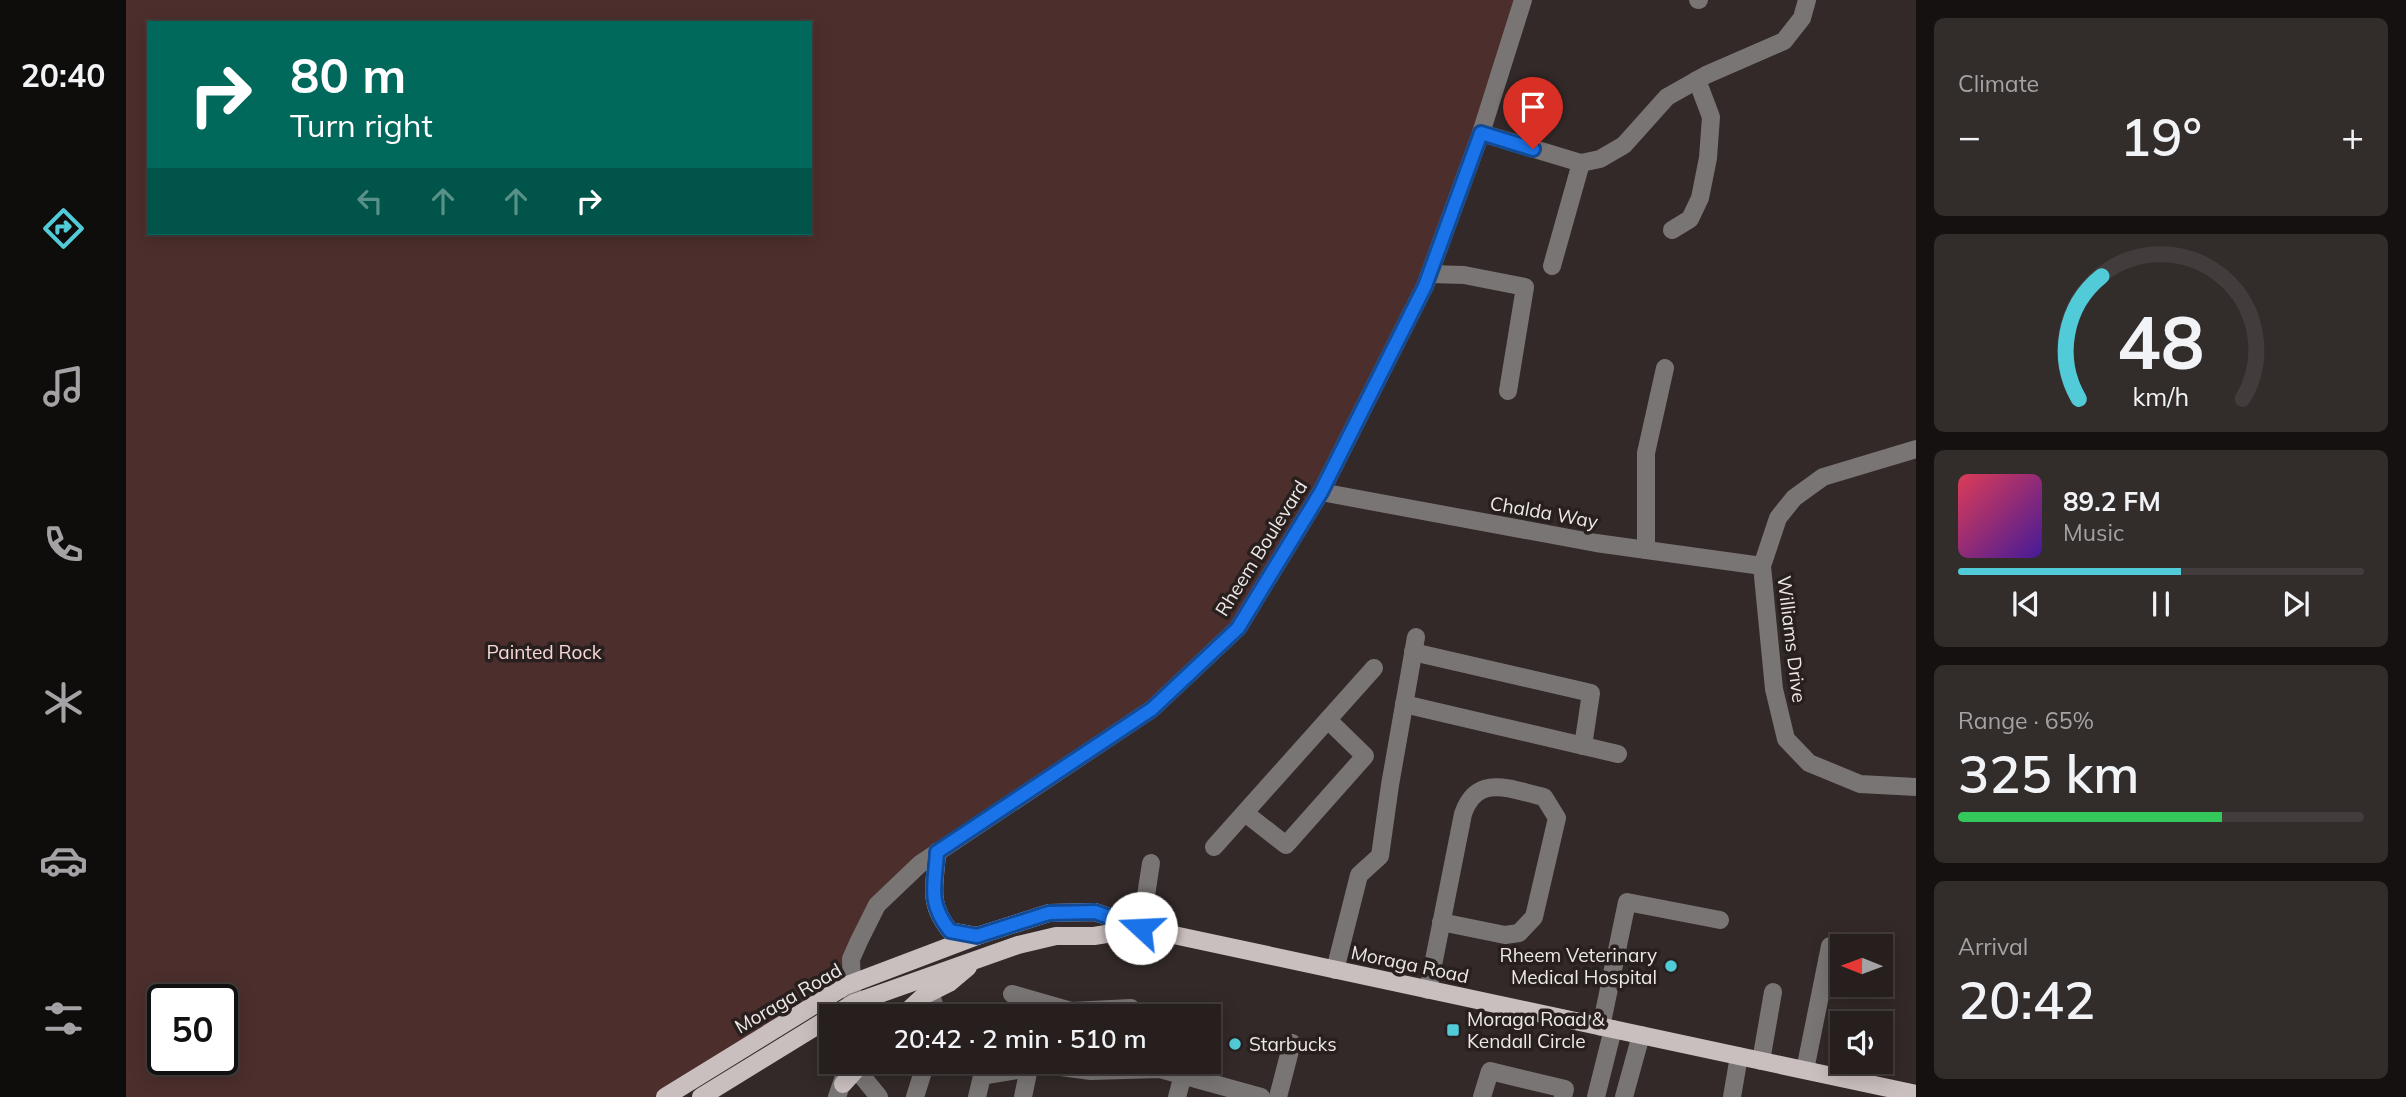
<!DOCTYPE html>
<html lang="en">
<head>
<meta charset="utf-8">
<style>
	:root { --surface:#261f1e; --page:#322c2b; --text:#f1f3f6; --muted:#a4a2a4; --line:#423d3c; --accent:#52cbd8 }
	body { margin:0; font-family:Mulish,sans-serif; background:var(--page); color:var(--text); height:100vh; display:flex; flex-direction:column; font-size:26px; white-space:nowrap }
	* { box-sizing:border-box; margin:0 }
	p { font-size:23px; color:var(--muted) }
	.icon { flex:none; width:38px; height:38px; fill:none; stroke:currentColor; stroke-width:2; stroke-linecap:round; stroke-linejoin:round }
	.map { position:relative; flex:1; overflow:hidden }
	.details { display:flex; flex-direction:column; gap:18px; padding:18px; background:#151110; width:490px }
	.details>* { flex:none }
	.hud { position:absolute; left:21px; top:21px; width:665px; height:214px; border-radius:0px; box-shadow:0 4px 18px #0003,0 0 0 2px var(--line); background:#00695c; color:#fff; overflow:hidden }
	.needle { width:46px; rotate:271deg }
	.controls { position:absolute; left:1704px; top:934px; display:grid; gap:14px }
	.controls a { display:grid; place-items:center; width:63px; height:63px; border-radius:0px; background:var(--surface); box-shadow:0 4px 18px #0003,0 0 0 2px var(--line); font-size:35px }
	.speed { position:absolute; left:21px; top:984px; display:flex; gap:14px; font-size:35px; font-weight:700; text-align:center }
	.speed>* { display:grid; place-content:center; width:91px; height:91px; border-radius:50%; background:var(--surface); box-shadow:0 4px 18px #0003,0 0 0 2px var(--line); line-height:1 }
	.speed .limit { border:4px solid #111; border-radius:10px; background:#fff; color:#111 }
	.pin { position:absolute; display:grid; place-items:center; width:60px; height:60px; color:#fff; margin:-72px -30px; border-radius:50% 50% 50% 0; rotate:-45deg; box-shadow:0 0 7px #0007 }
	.pin .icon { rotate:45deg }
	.me { position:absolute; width:77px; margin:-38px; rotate:290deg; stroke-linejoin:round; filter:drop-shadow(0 0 5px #0008) }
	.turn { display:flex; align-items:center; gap:24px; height:147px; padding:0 28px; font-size:32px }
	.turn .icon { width:91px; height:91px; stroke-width:2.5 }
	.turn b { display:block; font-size:49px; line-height:60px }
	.lanes { display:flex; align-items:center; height:66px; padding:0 28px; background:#0003; justify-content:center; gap:35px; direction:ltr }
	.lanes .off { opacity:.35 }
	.big { font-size:52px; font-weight:600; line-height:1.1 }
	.details .card { flex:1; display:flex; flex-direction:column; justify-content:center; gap:10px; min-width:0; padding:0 24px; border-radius:10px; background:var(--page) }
	.details .dial { align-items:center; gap:0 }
	.dial svg { height:182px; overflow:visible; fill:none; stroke:var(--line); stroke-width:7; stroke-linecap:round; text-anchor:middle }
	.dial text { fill:var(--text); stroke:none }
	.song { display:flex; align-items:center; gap:21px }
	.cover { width:84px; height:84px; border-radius:10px; background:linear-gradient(135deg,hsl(350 70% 55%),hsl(260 70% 35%)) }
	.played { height:7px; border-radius:4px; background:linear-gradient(90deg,var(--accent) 55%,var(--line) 55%) }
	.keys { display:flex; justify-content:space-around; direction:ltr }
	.heat { display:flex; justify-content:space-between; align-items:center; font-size:38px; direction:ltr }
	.charge { height:10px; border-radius:5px; background:linear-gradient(90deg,#34c759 65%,var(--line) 0) }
	.trip { position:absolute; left:693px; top:1004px; width:402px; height:70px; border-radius:0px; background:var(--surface); box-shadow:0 4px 18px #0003,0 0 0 2px var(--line); font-weight:600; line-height:70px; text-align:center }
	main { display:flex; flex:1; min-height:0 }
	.dock { display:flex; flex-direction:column; width:126px; justify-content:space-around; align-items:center; background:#0f0c0c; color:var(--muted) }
	.dock .icon { width:49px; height:49px }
	.dock .current { color:var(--accent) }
	.dock b { font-size:32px; color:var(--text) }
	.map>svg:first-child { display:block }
	.green { fill:#4c2f2c; fill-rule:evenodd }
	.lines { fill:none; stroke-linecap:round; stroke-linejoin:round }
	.minor { stroke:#7a7575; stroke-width:18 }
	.major { stroke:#c9bfbe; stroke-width:18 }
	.route-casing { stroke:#114b97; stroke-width:18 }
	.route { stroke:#1a73e8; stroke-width:12 }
	.poi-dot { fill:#52cbd8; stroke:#281f1f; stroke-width:2.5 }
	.labels { text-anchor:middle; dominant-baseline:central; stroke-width:7; stroke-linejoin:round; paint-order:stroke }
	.street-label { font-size:19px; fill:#eee8e7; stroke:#281f1f }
	.park-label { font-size:19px; fill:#f7d8d5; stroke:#281f1f }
	.poi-label { font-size:19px; fill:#eee8e7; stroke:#281f1f; text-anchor:start }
</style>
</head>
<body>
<main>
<nav class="dock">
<b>20:40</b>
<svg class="icon current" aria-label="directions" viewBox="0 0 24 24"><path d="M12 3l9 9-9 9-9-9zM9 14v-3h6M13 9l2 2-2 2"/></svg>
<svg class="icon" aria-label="music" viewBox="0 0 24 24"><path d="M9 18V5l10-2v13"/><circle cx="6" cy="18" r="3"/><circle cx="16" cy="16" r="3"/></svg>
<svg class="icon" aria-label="phone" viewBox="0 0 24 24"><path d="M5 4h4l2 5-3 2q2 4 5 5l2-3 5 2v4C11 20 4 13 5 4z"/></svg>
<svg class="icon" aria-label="climate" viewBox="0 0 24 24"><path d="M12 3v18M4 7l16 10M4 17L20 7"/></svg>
<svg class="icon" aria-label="car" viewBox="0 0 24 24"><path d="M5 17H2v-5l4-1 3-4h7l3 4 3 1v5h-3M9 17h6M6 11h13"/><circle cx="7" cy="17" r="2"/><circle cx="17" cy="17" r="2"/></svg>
<svg class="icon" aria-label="filters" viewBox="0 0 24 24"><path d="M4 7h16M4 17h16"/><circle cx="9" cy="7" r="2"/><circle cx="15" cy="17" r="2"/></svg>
</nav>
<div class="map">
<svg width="1790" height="1097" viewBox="0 0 1790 1097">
	<rect width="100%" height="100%" fill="#322928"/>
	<path class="green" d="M0 0H1397L1304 274 1112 628 1026 709 751 905 724 984 539 1097H0ZM23 23H684V233H23ZM37 999H96V1059H37Z"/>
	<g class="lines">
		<g class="minor">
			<path d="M1572 0H1573"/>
			<path d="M1355 133 1455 163 1474 159 1498 145 1541 97 1580 75 1658 41 1676 18 1681 0"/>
			<path d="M1546 230 1564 219 1574 198 1582 158 1585 117 1571 80"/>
			<path d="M1426 266 1455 163"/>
			<path d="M1304 274 1338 275 1399 287 1382 391"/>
			<path d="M1790 449 1697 477 1668 498 1652 518 1636 566 1648 689 1660 739 1683 763 1734 784 1790 787"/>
			<path d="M1195 492 1470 543 1636 566"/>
			<path d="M1520 550V453L1539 368"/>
			<path d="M1287 652 1465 693 1457 746"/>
			<path d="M1278 704 1492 754"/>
			<path d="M1119 813 1160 845 1239 756 1202 720"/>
			<path d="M1088 847 1248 668"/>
			<path d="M1015 928 1025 863"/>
			<path d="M1209 970 1233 875 1254 856 1264 785 1290 637"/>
			<path d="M1302 990 1306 970 1337 814C1351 772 1386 790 1418 797L1431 818 1408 917 1393 933 1379 935 1315 922"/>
			<path d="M804 992 812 1017"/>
			<path d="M886 994 945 1011 1005 1008 1006 1017"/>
			<path d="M727 1017 725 959 733 941 751 905 794 864 1026 709 1112 628 1195 492 1299 286 1355 133 1397 0"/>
			<path d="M1475 1027 1501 902 1594 920"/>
			<path d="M1635 1061 1647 992"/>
			<path d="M731 1070 753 1097"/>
			<path d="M1679 1070 1704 946"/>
			<path d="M711 1097 723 1062"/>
			<path d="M789 1097 800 1062"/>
			<path d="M851 1097 856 1076 920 1065 965 1071 1034 1069 1135 1097"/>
			<path d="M897 1097 903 1068"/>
			<path d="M1051 1097 1057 1075"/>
			<path d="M1152 1097 1166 1043"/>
			<path d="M1356 1097 1364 1071 1439 1089 1437 1097"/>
			<path d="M1470 1097 1487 1029"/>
			<path d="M1498 1097 1515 1035"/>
			<path d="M1606 1097 1613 1056"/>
		</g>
		<g class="major">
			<path d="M811 852C809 887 801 902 824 931L851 936"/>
			<path d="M705 1017 728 1003 892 945 930 936H968L1011 929"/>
			<path d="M775 1017 799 995 823 983 842 967"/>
			<path d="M717 1084 737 1062"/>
			<path d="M539 1097 719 986 851 936 923 913 969 912 1015 928 1790 1094"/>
			<path d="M575 1097 705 1017"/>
		</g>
	</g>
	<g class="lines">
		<defs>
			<path id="route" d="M1015 928 969 912 923 913 851 936 824 931C801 902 809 886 811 852L1026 709 1112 628 1195 492 1299 286 1355 133 1407 149"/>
		</defs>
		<use href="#route" class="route-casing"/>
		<use href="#route" class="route"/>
	</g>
	<g class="poi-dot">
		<circle cx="1545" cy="966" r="7"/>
		<rect x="1320" y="1023" width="14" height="14" rx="3.5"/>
		<circle cx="1109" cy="1044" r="7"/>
	</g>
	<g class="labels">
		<g class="street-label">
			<text transform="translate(1418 512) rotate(10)">Chalda Way</text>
			<text transform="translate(1135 548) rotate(-58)">Rheem Boulevard</text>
			<text transform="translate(1666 639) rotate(83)">Williams Drive</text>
			<text transform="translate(1284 964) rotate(12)">Moraga Road</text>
			<text transform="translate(662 998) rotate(-30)">Moraga Road</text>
		</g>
		<g class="park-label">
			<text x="418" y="652">Painted Rock</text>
		</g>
		<g class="poi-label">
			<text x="1531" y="955" text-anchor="end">Rheem Veterinary<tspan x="1531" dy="22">Medical Hospital</tspan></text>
			<text x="1341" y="1019">Moraga Road &amp;<tspan x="1341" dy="22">Kendall Circle</tspan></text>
			<text x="1123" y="1044">Starbucks</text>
		</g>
	</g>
</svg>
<div class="controls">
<a><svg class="needle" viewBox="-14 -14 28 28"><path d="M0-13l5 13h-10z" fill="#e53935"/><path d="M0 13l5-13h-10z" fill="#a4a2a4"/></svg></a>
<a><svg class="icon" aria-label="sound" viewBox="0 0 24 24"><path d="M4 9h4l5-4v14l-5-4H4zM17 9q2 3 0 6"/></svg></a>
</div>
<div class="speed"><div class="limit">50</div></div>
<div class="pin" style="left:1407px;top:149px;background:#d93025"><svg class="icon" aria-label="arrive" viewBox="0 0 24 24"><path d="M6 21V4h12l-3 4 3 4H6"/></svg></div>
<svg class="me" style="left:1015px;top:928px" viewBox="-20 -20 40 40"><circle r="19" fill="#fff"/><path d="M0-13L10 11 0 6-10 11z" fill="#1a73e8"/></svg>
<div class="trip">20:42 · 2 min · 510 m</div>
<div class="hud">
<div class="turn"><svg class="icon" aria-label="right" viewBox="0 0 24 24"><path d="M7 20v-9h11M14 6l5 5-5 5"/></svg><div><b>80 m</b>Turn right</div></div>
<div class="lanes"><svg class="icon off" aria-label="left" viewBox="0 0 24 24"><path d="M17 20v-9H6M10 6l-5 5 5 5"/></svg><svg class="icon off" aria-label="ahead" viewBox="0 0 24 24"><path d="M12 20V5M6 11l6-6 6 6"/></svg><svg class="icon off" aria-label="ahead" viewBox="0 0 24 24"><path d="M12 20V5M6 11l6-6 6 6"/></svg><svg class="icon" aria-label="right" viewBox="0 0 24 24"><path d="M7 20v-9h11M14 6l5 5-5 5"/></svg></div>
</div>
</div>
<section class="details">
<div class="card"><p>Climate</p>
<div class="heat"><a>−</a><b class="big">19°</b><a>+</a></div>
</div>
<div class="card dial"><svg viewBox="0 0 100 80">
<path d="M14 69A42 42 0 1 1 86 69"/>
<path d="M14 69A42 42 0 0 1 24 15" stroke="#52cbd8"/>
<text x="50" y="56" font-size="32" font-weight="700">48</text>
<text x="50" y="72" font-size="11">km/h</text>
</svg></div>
<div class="card">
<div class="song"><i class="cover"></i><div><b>89.2 FM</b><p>Music</p></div></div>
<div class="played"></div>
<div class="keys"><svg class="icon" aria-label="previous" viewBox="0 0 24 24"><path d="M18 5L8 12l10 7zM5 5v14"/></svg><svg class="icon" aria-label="pause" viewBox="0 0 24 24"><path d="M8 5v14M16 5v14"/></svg><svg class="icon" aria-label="next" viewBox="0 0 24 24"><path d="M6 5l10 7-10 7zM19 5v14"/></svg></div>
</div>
<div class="card"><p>Range · 65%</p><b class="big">325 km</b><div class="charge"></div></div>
<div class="card"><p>Arrival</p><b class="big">20:42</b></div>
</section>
</main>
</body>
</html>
